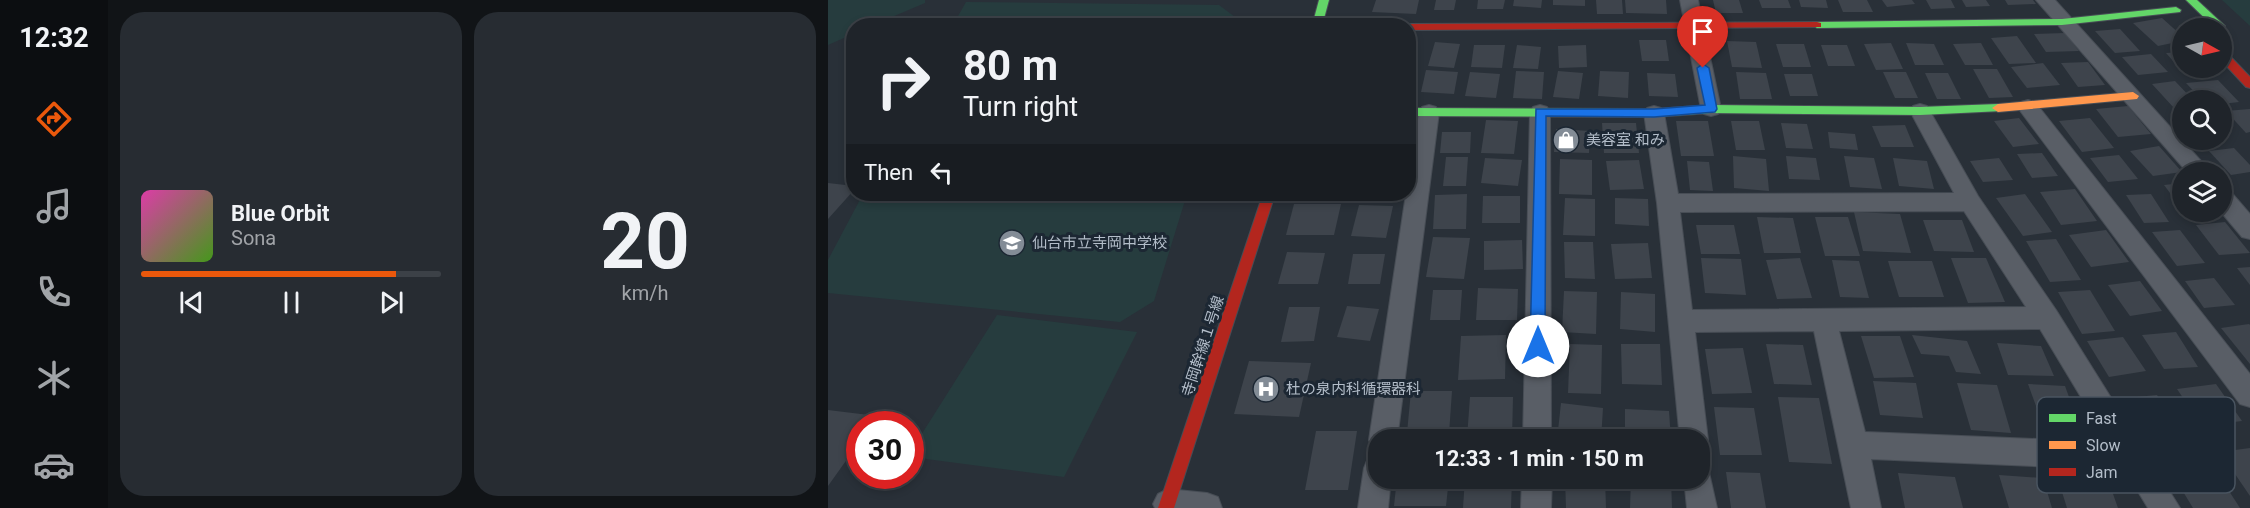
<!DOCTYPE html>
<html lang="en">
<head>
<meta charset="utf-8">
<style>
	:root { --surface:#1f242a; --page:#272c32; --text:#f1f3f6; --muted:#a1a4a8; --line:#3c4147; --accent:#ea580c }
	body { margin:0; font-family:Roboto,"Noto Sans JP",sans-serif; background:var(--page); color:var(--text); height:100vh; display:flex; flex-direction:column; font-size:22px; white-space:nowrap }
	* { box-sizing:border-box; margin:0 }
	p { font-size:20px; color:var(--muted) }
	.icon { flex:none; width:33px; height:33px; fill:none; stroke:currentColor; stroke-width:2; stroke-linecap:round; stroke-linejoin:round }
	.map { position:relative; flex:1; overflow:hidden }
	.panel { display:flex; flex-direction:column; gap:12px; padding:12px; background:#111417; width:720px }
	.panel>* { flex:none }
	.hud { position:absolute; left:18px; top:18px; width:570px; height:183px; border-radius:24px; box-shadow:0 3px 9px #0003,0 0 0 2px var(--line); background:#1f242a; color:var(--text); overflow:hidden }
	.needle { width:39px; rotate:98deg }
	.buttons { position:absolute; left:1344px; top:18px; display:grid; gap:12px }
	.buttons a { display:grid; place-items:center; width:60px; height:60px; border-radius:50%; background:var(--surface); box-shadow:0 3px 9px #0003,0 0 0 2px var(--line); font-size:30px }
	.speed { position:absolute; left:18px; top:411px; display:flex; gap:12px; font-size:30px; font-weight:700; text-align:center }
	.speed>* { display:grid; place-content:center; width:78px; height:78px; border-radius:50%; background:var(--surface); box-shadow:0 3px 9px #0003,0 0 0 2px var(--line); line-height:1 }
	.speed .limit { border:9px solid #d22; background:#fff; color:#111 }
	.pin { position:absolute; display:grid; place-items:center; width:51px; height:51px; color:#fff; margin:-62px -26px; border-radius:50% 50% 50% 0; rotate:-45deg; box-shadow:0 0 6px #0007 }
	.pin .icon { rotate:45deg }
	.me { position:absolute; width:66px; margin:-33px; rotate:0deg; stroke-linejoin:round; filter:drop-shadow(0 0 4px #0008) }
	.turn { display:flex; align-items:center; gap:21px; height:126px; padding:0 18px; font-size:27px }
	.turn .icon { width:78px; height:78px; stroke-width:2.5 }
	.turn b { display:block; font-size:42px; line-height:51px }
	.then { display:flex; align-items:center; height:57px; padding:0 18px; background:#0003; gap:12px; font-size:22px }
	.panel .tile { flex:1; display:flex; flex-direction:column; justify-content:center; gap:9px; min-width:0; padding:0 21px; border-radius:24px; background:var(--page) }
	.panel .dial { align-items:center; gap:0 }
	.dial b { font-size:78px; line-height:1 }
	.song { display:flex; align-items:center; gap:18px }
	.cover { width:72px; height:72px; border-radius:9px; background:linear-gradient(135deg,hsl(320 70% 55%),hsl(100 70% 35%)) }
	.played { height:6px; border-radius:3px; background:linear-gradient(90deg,var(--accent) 85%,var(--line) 85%) }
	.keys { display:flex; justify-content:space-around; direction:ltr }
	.panel .tiles { flex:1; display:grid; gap:12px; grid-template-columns:repeat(2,1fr) }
	.trip { position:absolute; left:540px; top:429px; width:342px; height:60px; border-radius:24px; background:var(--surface); box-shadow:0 3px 9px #0003,0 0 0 2px var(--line); font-weight:700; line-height:60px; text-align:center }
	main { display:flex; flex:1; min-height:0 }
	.menu { display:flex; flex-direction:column; width:108px; justify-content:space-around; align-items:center; background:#0c0e11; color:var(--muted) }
	.menu .icon { width:42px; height:42px }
	.menu .on { color:var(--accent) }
	.menu b { font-size:27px; color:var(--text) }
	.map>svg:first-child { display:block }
	.green { fill:#263c3e }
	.building { fill:#3e444c }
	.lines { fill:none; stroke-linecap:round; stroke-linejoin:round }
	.street-casing { stroke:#474d55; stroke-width:2 }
	.fast-casing { stroke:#474d55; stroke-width:2 }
	.slow-casing { stroke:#474d55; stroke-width:2 }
	.jam-casing { stroke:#474d55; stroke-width:2 }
	.street { fill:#595e66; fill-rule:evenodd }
	.fast { fill:#63d668; fill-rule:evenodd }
	.slow { fill:#ff974d; fill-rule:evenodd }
	.jam { fill:#b3261e; fill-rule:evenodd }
	.route { fill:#1a73e8; stroke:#114b97; stroke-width:1.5 }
	.labels { text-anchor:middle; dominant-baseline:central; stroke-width:6; stroke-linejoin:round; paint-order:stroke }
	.poi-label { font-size:15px; fill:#b3bdc9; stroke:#1c2733; text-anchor:start }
	.street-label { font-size:15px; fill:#b3bdc9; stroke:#1c2733 }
	.key { fill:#1c2733; stroke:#495460; stroke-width:1.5 }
	.key-label { font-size:16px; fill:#b3bdc9 }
</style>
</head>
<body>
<main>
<nav class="menu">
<b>12:32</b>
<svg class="icon on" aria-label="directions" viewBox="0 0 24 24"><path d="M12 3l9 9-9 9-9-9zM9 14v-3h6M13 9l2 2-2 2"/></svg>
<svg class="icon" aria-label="music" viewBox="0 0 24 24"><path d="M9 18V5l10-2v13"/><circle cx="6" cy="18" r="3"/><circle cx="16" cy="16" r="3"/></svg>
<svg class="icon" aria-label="phone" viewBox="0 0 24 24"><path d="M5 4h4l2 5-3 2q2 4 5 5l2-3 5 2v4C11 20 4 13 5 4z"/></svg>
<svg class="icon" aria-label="climate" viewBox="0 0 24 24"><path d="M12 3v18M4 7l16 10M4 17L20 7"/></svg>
<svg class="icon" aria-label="car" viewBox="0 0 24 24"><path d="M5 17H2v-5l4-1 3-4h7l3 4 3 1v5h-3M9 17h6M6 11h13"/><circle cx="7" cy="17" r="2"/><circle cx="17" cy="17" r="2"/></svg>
</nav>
<section class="panel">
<div class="tiles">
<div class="tile">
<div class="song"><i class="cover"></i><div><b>Blue Orbit</b><p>Sona</p></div></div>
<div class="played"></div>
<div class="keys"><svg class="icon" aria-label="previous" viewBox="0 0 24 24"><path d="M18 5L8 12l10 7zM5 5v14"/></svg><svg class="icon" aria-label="pause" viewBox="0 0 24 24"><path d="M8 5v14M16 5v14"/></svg><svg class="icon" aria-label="next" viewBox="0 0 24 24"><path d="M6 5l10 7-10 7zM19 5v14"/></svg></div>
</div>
<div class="tile dial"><b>20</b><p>km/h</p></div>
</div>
</section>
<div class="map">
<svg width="1422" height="508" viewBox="0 0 1422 508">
	<rect width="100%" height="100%" fill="#293038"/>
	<g class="green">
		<path d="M0 0H97V3L45 25 26 26 25 34 0 45Z"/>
		<path d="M1394 0H1422V26Z"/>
		<path d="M138 2 391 5 411 20 409 26 125 25Z"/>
		<path d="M35 194H359L326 301 292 322 0 293V260Z"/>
		<path d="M169 315 309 332 236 477 83 457V451Z"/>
	</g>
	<g class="building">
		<path d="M548 0H591L588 14 544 12Z"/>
		<path d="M608 0H628L626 10H606Z"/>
		<path d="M650 0H677L675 9H649Z"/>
		<path d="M686 0H714L713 8 685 6Z"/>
		<path d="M725 0H757V6L725 5Z"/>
		<path d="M768 0H794L795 14H769Z"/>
		<path d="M797 0H838L839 14 798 13Z"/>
		<path d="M885 0H911L915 13H888Z"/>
		<path d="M931 0H960L963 8H934Z"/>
		<path d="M971 0H998L1000 8 973 7Z"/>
		<path d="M1010 0H1039L1045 12H1015Z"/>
		<path d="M1054 0H1084L1087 4 1059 7Z"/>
		<path d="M1098 0H1123L1127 8 1103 9Z"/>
		<path d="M1134 0H1158L1162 6 1138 7Z"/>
		<path d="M1177 0H1205L1208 4 1180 5Z"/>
		<path d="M1334 18 1354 36V41L1330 46 1305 23Z"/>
		<path d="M1292 29 1312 51 1287 53 1267 31Z"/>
		<path d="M1237 33 1251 51 1218 52 1206 34Z"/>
		<path d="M1189 36 1208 63 1181 64 1163 38Z"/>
		<path d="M811 40H838L841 61H814Z"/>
		<path d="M899 41 928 42 934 68 904 67Z"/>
		<path d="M607 42 632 44 626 68 600 66Z"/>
		<path d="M1063 43 1075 69 1048 70 1036 44Z"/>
		<path d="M1078 43 1106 44 1116 65H1087Z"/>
		<path d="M1153 43 1165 65H1137L1125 44Z"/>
		<path d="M948 44H976L983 67H955Z"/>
		<path d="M646 45H677L674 68 643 67Z"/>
		<path d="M689 45 713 47 710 69 685 68Z"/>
		<path d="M758 45 759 67 731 68 730 46Z"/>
		<path d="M993 45H1019L1027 66H1000Z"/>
		<path d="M580 49H589L584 67H580Z"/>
		<path d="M1354 52V68L1378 69 1354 71 1338 53Z"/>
		<path d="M1323 54 1340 72 1310 75 1294 57Z"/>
		<path d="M1260 62 1277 85 1250 87 1233 63Z"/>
		<path d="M1215 63 1232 85 1199 88 1183 67Z"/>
		<path d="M1145 69H1169L1185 97 1161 98Z"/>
		<path d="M598 70 630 72 626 94 593 92Z"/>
		<path d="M580 71H588L583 94H580Z"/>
		<path d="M688 71 716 72 714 99 685 98Z"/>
		<path d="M730 71 755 73 751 99 725 97Z"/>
		<path d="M772 71 801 72 800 98 770 96Z"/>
		<path d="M642 72 672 74 668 98 637 96Z"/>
		<path d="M908 72 938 73 944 99H912Z"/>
		<path d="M1055 72H1078L1090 98H1067Z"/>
		<path d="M819 73 847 74 850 97 821 96Z"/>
		<path d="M1097 73H1120L1133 99H1109Z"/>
		<path d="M956 74H984L990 96H962Z"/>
		<path d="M1390 80 1411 102 1394 104V100H1374L1358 83Z"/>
		<path d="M1347 81 1365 100H1354V107L1346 108 1324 84Z"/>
		<path d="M1300 106 1323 134 1290 137 1268 109Z"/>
		<path d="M1422 109V132L1418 133 1398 111Z"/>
		<path d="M1191 118 1211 144 1185 147 1166 121Z"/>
		<path d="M1262 118 1286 148 1254 152 1231 121Z"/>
		<path d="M658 120 690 121 686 154 653 153Z"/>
		<path d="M848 121H880L886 156H853Z"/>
		<path d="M903 121H931L937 150H908Z"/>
		<path d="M774 123H808L811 153H776Z"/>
		<path d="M953 123 979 124 985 149 958 148Z"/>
		<path d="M1077 125 1086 147H1053L1044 126Z"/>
		<path d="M728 129 762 131 761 153 726 152Z"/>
		<path d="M614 132H643L642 153H612Z"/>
		<path d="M1000 132 1027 134 1030 150 1002 148Z"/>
		<path d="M1331 146 1354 172 1325 176 1302 151Z"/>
		<path d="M1406 148 1422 165V172L1403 175 1381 151Z"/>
		<path d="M1214 153 1230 176 1204 178 1189 154Z"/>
		<path d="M1291 155 1310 179 1280 182 1262 158Z"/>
		<path d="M905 156 938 159 941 191 906 188Z"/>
		<path d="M958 156 988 158 992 180 961 179Z"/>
		<path d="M1016 156 1046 158 1054 189 1022 187Z"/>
		<path d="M618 157H640L638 186H615Z"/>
		<path d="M657 158 694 160 690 186 653 183Z"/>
		<path d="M1065 158 1099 161 1106 189 1071 186Z"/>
		<path d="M1171 158 1185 180 1155 182 1142 161Z"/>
		<path d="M732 159 764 160V195L731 194Z"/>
		<path d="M811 160 816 189 782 190 778 161Z"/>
		<path d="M859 161 881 162 885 191 862 190Z"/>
		<path d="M0 183 26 186V190L0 219Z"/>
		<path d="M1354 183V209L1336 185Z"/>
		<path d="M1247 189 1269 221 1233 225 1212 192Z"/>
		<path d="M639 194 638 229H605L607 195Z"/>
		<path d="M1197 194 1224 232 1195 236 1168 198Z"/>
		<path d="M1323 194 1341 222 1316 223 1298 195Z"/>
		<path d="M655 196H692V223H654Z"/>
		<path d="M737 198 767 199V236L735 235Z"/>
		<path d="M787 198 820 199 821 226 787 224Z"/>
		<path d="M466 204H513L506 235H458Z"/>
		<path d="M531 205 565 206 558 238 523 236Z"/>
		<path d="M1026 212 1072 214 1083 253 1035 251Z"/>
		<path d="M1357 212H1389V213L1361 216Z"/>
		<path d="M929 217 965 218 973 253H936Z"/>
		<path d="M987 217H1020L1032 256H997Z"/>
		<path d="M1095 220H1134L1146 252 1106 251Z"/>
		<path d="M1397 222 1422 253 1391 255 1368 225Z"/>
		<path d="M868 225H906L912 254H873Z"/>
		<path d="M1278 230 1301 262 1263 267 1241 235Z"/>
		<path d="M1352 230 1377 263 1349 266 1324 232Z"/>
		<path d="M605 237 642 238 636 279 598 277Z"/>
		<path d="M1228 239 1253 280 1222 282 1198 241Z"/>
		<path d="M694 240 695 269 656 270V241Z"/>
		<path d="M736 242H765L767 279 737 278Z"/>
		<path d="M820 243 824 278 787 279 783 244Z"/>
		<path d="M459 252 497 253 490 284H450Z"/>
		<path d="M525 254H557L552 284H520Z"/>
		<path d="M873 258 913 259 918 295 877 293Z"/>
		<path d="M972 258 984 298 949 299 938 260Z"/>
		<path d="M1123 258H1158L1177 302 1140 303Z"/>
		<path d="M1004 260 1031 261 1041 298 1012 297Z"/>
		<path d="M1060 261H1104L1116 297H1071Z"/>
		<path d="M1422 267V285L1409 268Z"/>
		<path d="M1386 278 1407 305 1376 308 1357 281Z"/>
		<path d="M1312 281 1334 311 1302 316 1280 285Z"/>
		<path d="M650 288 690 289 689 320H648Z"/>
		<path d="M605 290H634L632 320H602Z"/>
		<path d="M1262 290 1287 331 1254 334 1230 292Z"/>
		<path d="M736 291 769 292 768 334 734 332Z"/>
		<path d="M793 292 827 294V332L792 329Z"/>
		<path d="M519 306 551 309 542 341 509 337Z"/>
		<path d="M461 307H492L486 341 453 342Z"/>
		<path d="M1421 324 1422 325V364L1393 328Z"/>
		<path d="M1348 332 1370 367 1336 369 1314 335Z"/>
		<path d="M678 335 677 379 630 380 633 336Z"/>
		<path d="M1084 335 1139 341 1153 374 1128 372 1121 356 1093 354Z"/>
		<path d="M1033 336H1072L1086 377 1046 378Z"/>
		<path d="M1295 337 1318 371 1281 377 1259 341Z"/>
		<path d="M1169 343 1213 346 1226 376 1180 375Z"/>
		<path d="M742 344 774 345 773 394 740 393Z"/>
		<path d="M793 344H832L834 385 794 384Z"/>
		<path d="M938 344 975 345 984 385 946 384Z"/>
		<path d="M915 348 924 393 884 394 877 349Z"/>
		<path d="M421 361 483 363 471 417 406 414Z"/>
		<path d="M1045 381 1088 383 1095 418 1052 415Z"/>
		<path d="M1129 383 1169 385 1183 433 1143 430Z"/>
		<path d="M1200 384 1237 386 1256 438 1219 436Z"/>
		<path d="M1388 384 1414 421 1374 426 1349 389Z"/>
		<path d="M583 391H624L621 434 579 433Z"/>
		<path d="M1329 395 1360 446 1327 449 1298 398Z"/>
		<path d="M642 397H685L684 438H639Z"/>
		<path d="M950 397 991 398 1004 464 961 462Z"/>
		<path d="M733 403 775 408 773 440H729Z"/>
		<path d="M886 407 926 408 934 455H892Z"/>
		<path d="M797 409 841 411 843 440H797Z"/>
		<path d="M0 410 49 416 43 424H32V441L0 486Z"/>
		<path d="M488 431H529L520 490H477Z"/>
		<path d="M1422 448V496L1392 452Z"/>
		<path d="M1379 457 1412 508H1365L1337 462Z"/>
		<path d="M898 472 932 473 938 508H903Z"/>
		<path d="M1070 473 1127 477 1135 508H1077Z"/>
		<path d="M1228 473 1279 477 1290 508H1239Z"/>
		<path d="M1171 475 1215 478 1224 508H1181Z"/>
		<path d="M569 478H621L618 506H566Z"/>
		<path d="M637 478H684L683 508H635Z"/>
		<path d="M737 478H777L778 508H738Z"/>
		<path d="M803 478H843L844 508H802Z"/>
	</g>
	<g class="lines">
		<defs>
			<g id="street">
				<path d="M852 0H870L893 109 890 114 883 116 876 114 873 109Z"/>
				<path d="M1208 0H1227L1383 172H1359Z"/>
				<path d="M1200 100 1207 102 1422 374V407L1412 404 1193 112 1190 107 1193 102Z"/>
				<path d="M1092 104 1099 106 1150 196 1228 310 1352 508H1320L1297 470 1043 459 1053 508H1023L986 331 867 332 880 440 876 449 872 451V440H852L829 203 816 113 819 108 826 106 833 108 836 113 850 194 1126 193 1082 111 1085 106ZM1136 211 1198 307 864 310 852 212ZM1212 329 1280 442 1037 432 1011 331Z"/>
				<path d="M601 105 608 107 611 112 569 440H550V452L545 449 541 440 578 194H580L591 112 594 107Z"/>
				<path d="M712 105 719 107 722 112 723 440H695L702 112 705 107Z"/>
				<path d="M1394 188 1402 191 1422 214V239L1414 237 1393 212Z"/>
				<path d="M550 454V478H563L560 508H530L536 468 540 458Z"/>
				<path d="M872 464 880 468 889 508H859L856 478H872Z"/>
				<path d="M694 478H724L723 508H693Z"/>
				<path d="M340 489 379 493 390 497 394 508H327L325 504 330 494Z"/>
			</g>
			<g id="fast">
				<path d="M491 0H501L494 26H484Z"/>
				<path d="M1358 0H1369L1397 26V30L1387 28Z"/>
				<path d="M1348 7 1353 10 1352 12 1234 25 989 28 984 25 989 22 1234 19Z"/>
				<path d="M1170 104 1176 108 1174 111 1092 115 883 113 826 117 580 116V108L826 109 883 105 1092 107Z"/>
			</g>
			<path id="slow" d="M1305 92 1311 96 1309 99 1170 112 1164 108 1170 104Z"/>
			<g id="jam">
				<path d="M989 22 993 23V27L580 30V26H576L580 24Z"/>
				<path d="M1394 51 1398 52 1422 77V88L1418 87 1394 61Z"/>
				<path d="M435 194H447L346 508H330Z"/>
			</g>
		</defs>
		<use href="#street" class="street-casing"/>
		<use href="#fast" class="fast-casing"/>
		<use href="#slow" class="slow-casing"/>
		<use href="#jam" class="jam-casing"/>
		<use href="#street" class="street"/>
		<use href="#fast" class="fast"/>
		<use href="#slow" class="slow"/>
		<use href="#jam" class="jam"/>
	</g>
	<path class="route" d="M875 64 881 68 889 109 887 112 826 117 718 116 717 346 710 352 705 350 702 346 708 109H826L877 105 869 68Z"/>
	<defs>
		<symbol id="shop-disc" viewBox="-11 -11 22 22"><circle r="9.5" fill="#838c96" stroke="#1c2733"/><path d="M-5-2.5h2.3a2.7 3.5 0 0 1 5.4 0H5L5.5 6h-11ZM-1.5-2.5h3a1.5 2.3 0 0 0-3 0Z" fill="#fff"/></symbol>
		<symbol id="school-disc" viewBox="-11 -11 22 22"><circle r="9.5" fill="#838c96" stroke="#1c2733"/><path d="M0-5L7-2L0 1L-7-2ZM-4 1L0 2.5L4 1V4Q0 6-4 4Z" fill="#fff"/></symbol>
		<symbol id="hospital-disc" viewBox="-11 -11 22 22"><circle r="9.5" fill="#838c96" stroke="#1c2733"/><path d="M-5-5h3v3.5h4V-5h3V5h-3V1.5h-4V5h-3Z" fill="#fff"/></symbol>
	</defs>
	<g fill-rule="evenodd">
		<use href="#shop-disc" x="723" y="125" width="30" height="30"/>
		<use href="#school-disc" x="169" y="228" width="30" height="30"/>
		<use href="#hospital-disc" x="423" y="374" width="30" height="30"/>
	</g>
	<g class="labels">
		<g class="poi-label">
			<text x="758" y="140">美容室 和み</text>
			<text x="204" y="243">仙台市立寺岡中学校</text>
			<text x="458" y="389">杜の泉内科循環器科</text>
		</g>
		<g class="street-label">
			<text transform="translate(375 346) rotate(-72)">寺岡幹線１号線</text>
		</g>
	</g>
	<rect x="1209" y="397" width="198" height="96" rx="9" class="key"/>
	<rect x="1221" y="414" width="27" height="8" fill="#63d668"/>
	<rect x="1221" y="441" width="27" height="8" fill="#ff974d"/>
	<rect x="1221" y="468" width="27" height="8" fill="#b3261e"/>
	<g class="key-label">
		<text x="1258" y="424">Fast</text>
		<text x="1258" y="451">Slow</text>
		<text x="1258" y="478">Jam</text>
	</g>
</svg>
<div class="buttons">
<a><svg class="needle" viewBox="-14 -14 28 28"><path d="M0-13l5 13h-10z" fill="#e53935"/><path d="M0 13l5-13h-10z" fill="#a1a4a8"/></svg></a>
<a><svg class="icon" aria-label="search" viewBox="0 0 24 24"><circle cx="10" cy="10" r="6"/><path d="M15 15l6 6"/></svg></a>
<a><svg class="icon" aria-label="layers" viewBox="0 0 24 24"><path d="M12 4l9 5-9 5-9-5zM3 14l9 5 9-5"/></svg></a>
</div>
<div class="speed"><div class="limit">30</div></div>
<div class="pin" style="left:875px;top:68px;background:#d93025"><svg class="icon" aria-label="arrive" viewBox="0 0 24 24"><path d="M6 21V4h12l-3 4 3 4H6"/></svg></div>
<svg class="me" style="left:710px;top:346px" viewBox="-20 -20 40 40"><circle r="19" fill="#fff"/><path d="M0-13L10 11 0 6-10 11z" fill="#1a73e8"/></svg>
<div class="trip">12:33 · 1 min · 150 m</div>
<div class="hud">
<div class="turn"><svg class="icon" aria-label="right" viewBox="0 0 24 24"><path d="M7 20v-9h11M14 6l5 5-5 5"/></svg><div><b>80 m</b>Turn right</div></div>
<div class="then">Then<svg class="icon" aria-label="left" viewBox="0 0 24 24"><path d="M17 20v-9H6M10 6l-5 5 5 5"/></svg></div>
</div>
</div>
</main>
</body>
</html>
